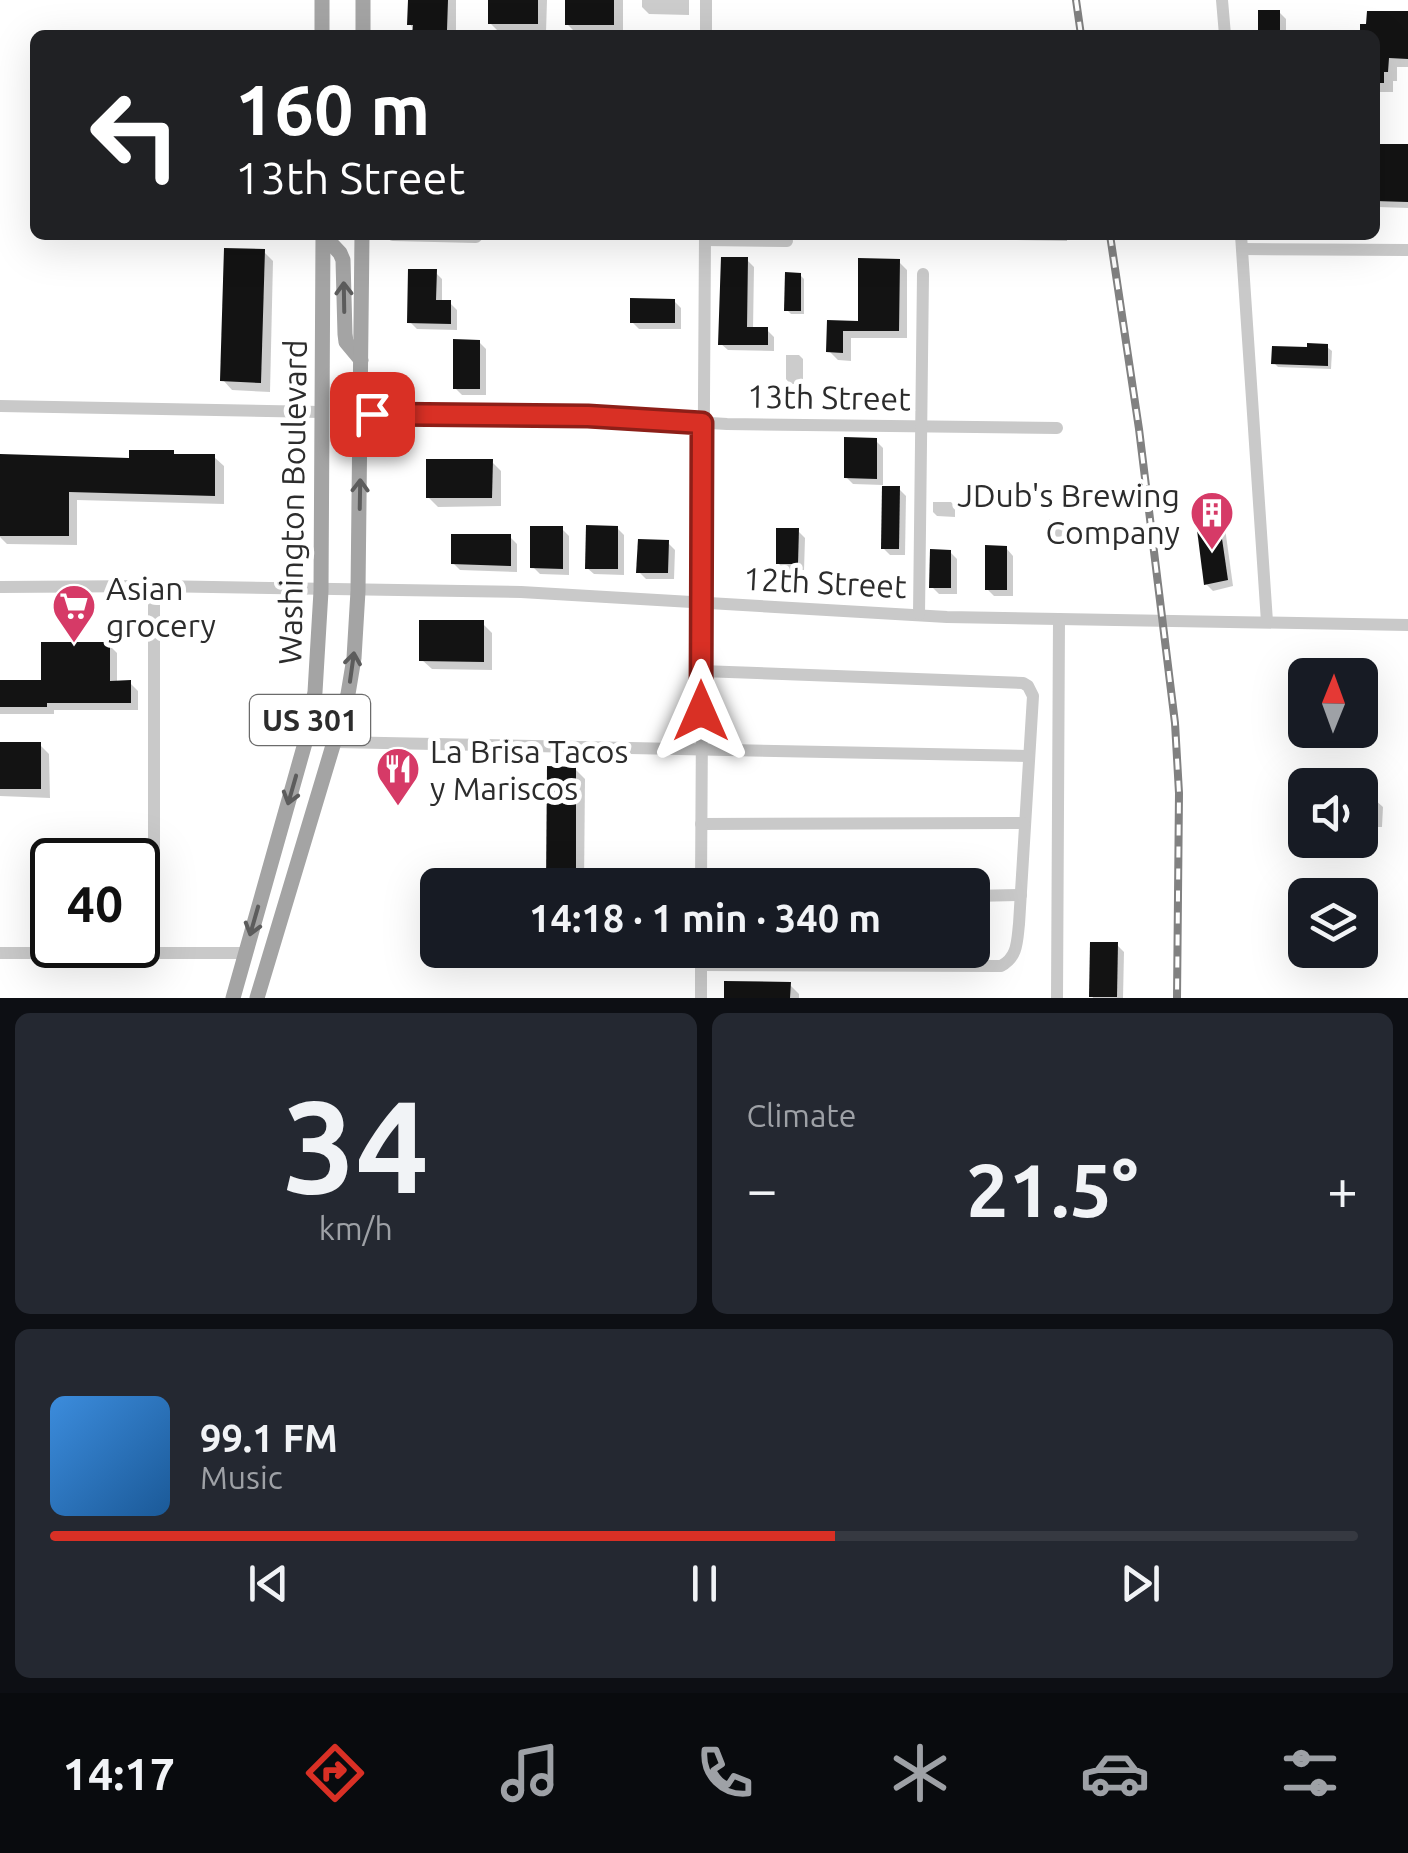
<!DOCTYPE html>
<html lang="en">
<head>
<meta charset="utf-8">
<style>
	:root { --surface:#171b24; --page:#242831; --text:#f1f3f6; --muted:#9ea1a6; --line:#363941; --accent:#d93025 }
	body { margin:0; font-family:Ubuntu,sans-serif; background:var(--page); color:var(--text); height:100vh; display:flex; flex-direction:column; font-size:38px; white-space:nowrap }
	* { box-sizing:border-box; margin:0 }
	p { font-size:32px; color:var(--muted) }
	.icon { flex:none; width:55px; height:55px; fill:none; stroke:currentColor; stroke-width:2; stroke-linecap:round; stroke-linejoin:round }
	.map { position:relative; height:998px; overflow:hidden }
	.drawer { display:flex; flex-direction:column; gap:15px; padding:15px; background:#0d0f14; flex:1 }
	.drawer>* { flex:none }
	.banner { position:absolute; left:30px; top:30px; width:1350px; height:210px; border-radius:15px; box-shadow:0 10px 40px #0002; background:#202124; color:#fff; overflow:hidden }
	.needle { width:65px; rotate:1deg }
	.buttons { position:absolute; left:1288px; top:658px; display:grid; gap:20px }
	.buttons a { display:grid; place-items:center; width:90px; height:90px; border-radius:15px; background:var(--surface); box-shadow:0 10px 40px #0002; font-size:50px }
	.speed { position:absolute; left:30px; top:838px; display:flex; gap:20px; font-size:50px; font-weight:700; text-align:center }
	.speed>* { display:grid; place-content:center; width:130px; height:130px; border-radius:50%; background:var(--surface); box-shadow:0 10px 40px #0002; line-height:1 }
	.speed .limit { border:5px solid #111; border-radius:15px; background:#fff; color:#111 }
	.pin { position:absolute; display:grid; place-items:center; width:85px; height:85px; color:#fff; margin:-42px; border-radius:20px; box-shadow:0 5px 15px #0006 }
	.me { position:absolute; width:110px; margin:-55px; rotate:0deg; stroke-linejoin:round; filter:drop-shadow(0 0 8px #0008) }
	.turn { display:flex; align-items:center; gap:35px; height:210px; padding:0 40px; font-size:45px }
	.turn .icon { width:130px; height:130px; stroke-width:2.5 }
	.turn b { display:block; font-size:70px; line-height:85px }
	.big { font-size:75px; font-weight:600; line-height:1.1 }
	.drawer .widget { flex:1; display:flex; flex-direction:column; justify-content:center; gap:15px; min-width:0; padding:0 35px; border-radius:15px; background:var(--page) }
	.drawer .dial { align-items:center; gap:0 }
	.dial b { font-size:130px; line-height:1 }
	.song { display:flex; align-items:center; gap:30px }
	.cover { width:120px; height:120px; border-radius:15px; background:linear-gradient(135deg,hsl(210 70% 55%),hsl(210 70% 35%)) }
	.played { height:10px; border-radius:5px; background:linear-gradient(90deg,var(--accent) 60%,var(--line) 60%) }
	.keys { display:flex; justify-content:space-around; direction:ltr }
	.heat { display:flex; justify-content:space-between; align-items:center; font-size:55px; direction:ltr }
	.drawer .tiles { flex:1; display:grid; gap:15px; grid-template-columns:1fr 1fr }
	.widget:last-child { grid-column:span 2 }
	.trip { position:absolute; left:420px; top:868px; width:570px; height:100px; border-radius:15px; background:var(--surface); box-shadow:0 10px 40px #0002; font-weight:600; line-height:100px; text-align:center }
	.dock { display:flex; height:160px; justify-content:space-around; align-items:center; background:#090b0e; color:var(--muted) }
	.dock .icon { width:70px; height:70px }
	.dock .active { color:var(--accent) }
	.dock b { font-size:45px; color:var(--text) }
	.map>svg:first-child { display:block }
	.shadow { fill:#0003 }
	.building { fill:#131313 }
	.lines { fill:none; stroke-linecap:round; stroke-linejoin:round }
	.minor { stroke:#c9c9c9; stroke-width:12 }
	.major { stroke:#a4a4a4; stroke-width:15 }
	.rail-casing { stroke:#818181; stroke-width:8 }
	.rail { stroke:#fff; stroke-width:4; stroke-dasharray:11; stroke-linecap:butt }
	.oneway { stroke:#5c5c5c }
	.route-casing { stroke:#8d1f18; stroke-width:25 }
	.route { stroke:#d93025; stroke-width:18 }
	.labels { text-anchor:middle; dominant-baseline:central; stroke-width:10; stroke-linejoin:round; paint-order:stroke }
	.shield { fill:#fff; stroke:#6b6b6b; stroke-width:2.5 }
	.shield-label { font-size:30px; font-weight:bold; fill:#2c2c2c }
	.street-label { font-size:32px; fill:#2c2c2c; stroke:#fff }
	.poi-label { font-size:32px; fill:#2c2c2c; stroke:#fff; text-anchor:start }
</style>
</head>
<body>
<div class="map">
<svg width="1408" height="998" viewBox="0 0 1408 998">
	<rect width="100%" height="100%" fill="#fff"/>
	<g class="shadow">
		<path d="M410 0H456V35H417L410 24Z"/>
		<path d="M491 0H547L546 33H500L490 23Z"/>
		<path d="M568 0H623V34H577L567 24Z"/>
		<path d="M642 0H689V15L649 14 642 7Z"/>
		<path d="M1279 12 1286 19V35H1261Z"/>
		<path d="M1408 14V67H1397V81H1393V92H1375V35H1363L1369 27Z"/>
		<path d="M1375 147H1408V208L1378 207 1375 203Z"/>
		<path d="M788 235H1067V241Z"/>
		<path d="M264 252 273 261 270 392 232 390 223 380Z"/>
		<path d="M747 260 754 267 753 330H767L774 337V351L728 350 721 344Z"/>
		<path d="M898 261 907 270V338H851V361L838 360 829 351V323H860Z"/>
		<path d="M435 272 442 279V302L450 303 457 310V330L417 329 410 322Z"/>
		<path d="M800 275 804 279V314H791L787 310Z"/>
		<path d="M674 301 681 308V329H639L632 322Z"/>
		<path d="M479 342 486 349V395H462L455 388Z"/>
		<path d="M1327 347 1332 351 1331 369 1278 367 1274 363Z"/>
		<path d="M786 355H799L803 359V384H790L786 379Z"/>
		<path d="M876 441 883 448V485L853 484 846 477Z"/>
		<path d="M172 452 177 456 214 457 224 466V504L77 500V545L7 544 0 537V457L132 460Z"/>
		<path d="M492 462 501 471V506L438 507 428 497Z"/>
		<path d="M899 489 906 496 905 555H890L883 548Z"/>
		<path d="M933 502H951L955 507V517L937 516 933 512Z"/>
		<path d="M1049 519 1061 520 1065 524V548H1053L1049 544Z"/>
		<path d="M1218 521 1225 528 1233 586 1213 591 1206 584Z"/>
		<path d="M617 528 624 535V575L594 574 587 568Z"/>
		<path d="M562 529 569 536V575L540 574 533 567Z"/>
		<path d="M798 531 805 538 804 570H785L778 563Z"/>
		<path d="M510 537 517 544V572L460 570 453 563Z"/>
		<path d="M668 543 675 550 674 579H646L639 572Z"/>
		<path d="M1006 548 1013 556V596H994L987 589Z"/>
		<path d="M950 552 957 559V594H939L932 587Z"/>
		<path d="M482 623 492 633V670L432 669 422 660Z"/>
		<path d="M109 645 117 653V683H130L138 691V710H54V714H0V683H44Z"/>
		<path d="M0 744 40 745 49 754 50 798 0 796Z"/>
		<path d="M575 769 585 779 584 885H548Z"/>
		<path d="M1297 783 1352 785H1305V840H1360V793V798H1373L1383 807 1382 827H1360V849H1307L1297 839Z"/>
		<path d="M1117 945 1124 952 1123 998H1093L1092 996Z"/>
		<path d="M726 983 790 985 799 994V998H726Z"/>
	</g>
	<g class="building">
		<path d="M408 0H448L447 30H440V34H412L413 25H407Z"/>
		<rect x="488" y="0" width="50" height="24"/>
		<rect x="565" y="0" width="49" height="25"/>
		<rect x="1258" y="10" width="22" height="25"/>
		<path d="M1367 11H1408V59L1389 58 1388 72H1384V83H1375V35H1360V24H1366Z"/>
		<path d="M1375 144H1408V202L1375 201Z"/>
		<path d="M224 248 265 249 261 383 220 381Z"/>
		<path d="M721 257H748L747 327H768V345H718Z"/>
		<path d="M858 258 900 259 899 331H843V353L826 352 827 320 858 321Z"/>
		<path d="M408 269H437L436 300H451V324L407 323Z"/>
		<path d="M785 272 801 273V311H784Z"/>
		<path d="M630 298 675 299V323H630Z"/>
		<path d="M453 339 480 340V389H453Z"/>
		<path d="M1307 343 1328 344V366L1271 364 1272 346 1307 347Z"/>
		<path d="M844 437 877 438V479L844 478Z"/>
		<path d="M129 450H174V454H215V496L69 492V536H0V454L129 458Z"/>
		<path d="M426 459H493L492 498H426Z"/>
		<path d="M882 486H900L899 549H881Z"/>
		<path d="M1219 518 1228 580 1204 585 1196 522Z"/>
		<path d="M586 525 618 526V569H585Z"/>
		<path d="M530 526H563V569L530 568Z"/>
		<path d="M776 528H799L798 564H776Z"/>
		<path d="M451 534H511V566L451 564Z"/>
		<path d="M638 539 669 540 668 573H636Z"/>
		<path d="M985 545 1007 546V590H985Z"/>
		<path d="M930 549 951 550V588H929Z"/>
		<path d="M419 620H484V662L419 661Z"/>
		<path d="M41 642H110V681L131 680V703H47V707H0V680H41Z"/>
		<rect x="0" y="742" width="41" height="47"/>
		<path d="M547 766 576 767V885H546Z"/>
		<path d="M1295 781H1305V840H1294Z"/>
		<path d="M1090 942H1118L1117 997H1089Z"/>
		<path d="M724 981 791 982 790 998H724Z"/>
	</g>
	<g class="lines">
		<g class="minor">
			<path d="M1222 0 1225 35"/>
			<path d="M706 35V0"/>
			<path d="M393 235 476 237"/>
			<path d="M1241 235 1267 622"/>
			<path d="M705 240 787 241"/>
			<path d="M1243 249 1408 250"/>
			<path d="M0 406 321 412"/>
			<path d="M360 414 592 416 727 424 1057 428"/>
			<path d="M154 586V953"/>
			<path d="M0 587 154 586 521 592 947 617 1408 625"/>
			<path d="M919 614 923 274"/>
			<path d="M701 671 1023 683 1028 686 1033 696 1019 924C1017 941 1018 957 1001 966L701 965"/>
			<path d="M334 742 1028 756"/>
			<path d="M701 824 1024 823"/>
			<path d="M701 885 705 235"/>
			<path d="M972 896 1021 895"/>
			<path d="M701 950V998"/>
			<path d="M0 953H245"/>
			<path d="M1057 998 1059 619"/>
		</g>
		<g class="major">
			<path d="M363 0V35"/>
			<path d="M322 35V0"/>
			<path d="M323 235 340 253 343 260 345 334 346 342 361 360"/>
			<path d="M233 998 305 743 315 692 321 591 323 235"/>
			<path d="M257 998 334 742 348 694 354 658 358 591 362 235"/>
		</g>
		<defs>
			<g id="rail">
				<path d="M1076 0 1081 35"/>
				<path d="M1110 235 1139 429 1175 723 1179 793 1177 998"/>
			</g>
		</defs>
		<use href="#rail" class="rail-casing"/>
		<use href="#rail" class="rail"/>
	</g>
	<defs><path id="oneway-shaft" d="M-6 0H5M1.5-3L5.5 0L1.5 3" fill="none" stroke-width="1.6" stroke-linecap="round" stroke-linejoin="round" transform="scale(2.5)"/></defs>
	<g class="oneway">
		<use href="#oneway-shaft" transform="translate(344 297) rotate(-91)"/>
		<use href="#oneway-shaft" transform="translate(360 494) rotate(-89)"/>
		<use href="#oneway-shaft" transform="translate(352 667) rotate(-82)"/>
		<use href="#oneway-shaft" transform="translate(292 790) rotate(106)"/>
		<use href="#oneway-shaft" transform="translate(254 921) rotate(106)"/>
	</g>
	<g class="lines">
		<defs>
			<path id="route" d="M372 414 588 416 702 423 701 711"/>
		</defs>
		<use href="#route" class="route-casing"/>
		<use href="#route" class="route"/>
	</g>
	<defs>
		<symbol id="building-pin" viewBox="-11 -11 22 30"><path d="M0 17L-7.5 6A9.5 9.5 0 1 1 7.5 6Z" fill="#d63a67" stroke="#fff"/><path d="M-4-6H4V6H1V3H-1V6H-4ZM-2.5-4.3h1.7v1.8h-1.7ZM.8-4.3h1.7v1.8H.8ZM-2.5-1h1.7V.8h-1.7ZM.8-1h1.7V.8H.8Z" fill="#fff"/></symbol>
		<symbol id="supermarket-pin" viewBox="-11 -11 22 30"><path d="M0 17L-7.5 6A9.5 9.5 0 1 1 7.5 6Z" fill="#d63a67" stroke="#fff"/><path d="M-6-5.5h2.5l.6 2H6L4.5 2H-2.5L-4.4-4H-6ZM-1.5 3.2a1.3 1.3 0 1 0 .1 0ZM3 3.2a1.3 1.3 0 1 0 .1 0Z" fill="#fff"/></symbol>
		<symbol id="restaurant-pin" viewBox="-11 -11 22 30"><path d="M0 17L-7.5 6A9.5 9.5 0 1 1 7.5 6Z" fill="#d63a67" stroke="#fff"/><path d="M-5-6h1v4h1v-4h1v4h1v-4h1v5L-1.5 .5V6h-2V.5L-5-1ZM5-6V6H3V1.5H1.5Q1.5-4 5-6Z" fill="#fff"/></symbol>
	</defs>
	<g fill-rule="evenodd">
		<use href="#building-pin" x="1187" y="488" width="50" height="68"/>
		<use href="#supermarket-pin" x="49" y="581" width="50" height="68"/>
		<use href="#restaurant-pin" x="373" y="744" width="50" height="68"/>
	</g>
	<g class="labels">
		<rect class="shield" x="250" y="695" width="120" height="50" rx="8"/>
		<g class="shield-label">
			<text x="310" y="720">US 301</text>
		</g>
		<g class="street-label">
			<text transform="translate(829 397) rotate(1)">13th Street</text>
			<text transform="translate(292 502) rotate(-89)">Washington Boulevard</text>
			<text transform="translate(825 582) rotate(3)">12th Street</text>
		</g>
		<g class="poi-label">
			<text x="1180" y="495" text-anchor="end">JDub's Brewing<tspan x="1180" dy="37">Company</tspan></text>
			<text x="106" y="588">Asian<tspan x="106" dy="37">grocery</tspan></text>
			<text x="430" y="751">La Brisa Tacos<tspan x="430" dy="37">y Mariscos</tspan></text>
		</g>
	</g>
</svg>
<div class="buttons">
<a><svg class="needle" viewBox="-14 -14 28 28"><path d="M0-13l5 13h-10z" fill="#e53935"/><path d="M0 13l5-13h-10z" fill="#9ea1a6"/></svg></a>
<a><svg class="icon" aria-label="sound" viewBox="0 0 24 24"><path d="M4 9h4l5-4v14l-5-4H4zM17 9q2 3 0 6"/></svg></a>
<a><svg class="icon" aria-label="layers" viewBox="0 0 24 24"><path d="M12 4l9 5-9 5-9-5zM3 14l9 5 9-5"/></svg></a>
</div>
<div class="speed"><div class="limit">40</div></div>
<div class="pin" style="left:372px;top:414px;background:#d93025"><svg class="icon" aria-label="arrive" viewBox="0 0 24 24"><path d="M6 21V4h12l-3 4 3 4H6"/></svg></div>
<svg class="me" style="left:701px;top:711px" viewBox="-20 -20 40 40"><path d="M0-17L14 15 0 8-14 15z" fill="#d93025" stroke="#fff" stroke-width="4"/></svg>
<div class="trip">14:18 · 1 min · 340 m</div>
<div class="banner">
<div class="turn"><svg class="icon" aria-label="left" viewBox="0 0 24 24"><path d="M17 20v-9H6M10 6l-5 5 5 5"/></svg><div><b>160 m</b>13th Street</div></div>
</div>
</div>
<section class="drawer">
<div class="tiles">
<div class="widget dial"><b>34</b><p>km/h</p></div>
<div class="widget"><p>Climate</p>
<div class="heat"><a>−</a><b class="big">21.5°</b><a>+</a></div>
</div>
<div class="widget">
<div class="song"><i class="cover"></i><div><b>99.1 FM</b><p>Music</p></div></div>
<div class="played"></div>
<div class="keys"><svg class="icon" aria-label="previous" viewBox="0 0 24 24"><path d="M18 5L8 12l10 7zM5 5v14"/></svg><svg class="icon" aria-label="pause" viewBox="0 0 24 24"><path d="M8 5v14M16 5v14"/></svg><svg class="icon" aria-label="next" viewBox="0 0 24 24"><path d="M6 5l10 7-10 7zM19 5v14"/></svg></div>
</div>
</div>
</section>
<nav class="dock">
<b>14:17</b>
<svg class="icon active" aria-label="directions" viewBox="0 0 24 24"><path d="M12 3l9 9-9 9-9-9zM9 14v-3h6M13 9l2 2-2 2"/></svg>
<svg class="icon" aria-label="music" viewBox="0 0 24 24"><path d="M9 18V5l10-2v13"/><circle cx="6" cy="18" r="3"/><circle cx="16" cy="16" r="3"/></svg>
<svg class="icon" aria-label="phone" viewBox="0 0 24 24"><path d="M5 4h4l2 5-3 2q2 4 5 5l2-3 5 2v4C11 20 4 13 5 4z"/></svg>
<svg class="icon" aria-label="climate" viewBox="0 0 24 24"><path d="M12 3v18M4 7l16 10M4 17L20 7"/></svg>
<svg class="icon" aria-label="car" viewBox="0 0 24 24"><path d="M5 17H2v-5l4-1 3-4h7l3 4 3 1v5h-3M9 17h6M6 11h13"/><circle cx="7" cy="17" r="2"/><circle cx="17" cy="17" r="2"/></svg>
<svg class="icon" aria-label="filters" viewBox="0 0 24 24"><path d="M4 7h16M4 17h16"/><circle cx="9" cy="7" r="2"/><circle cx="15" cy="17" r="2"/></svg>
</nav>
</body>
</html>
